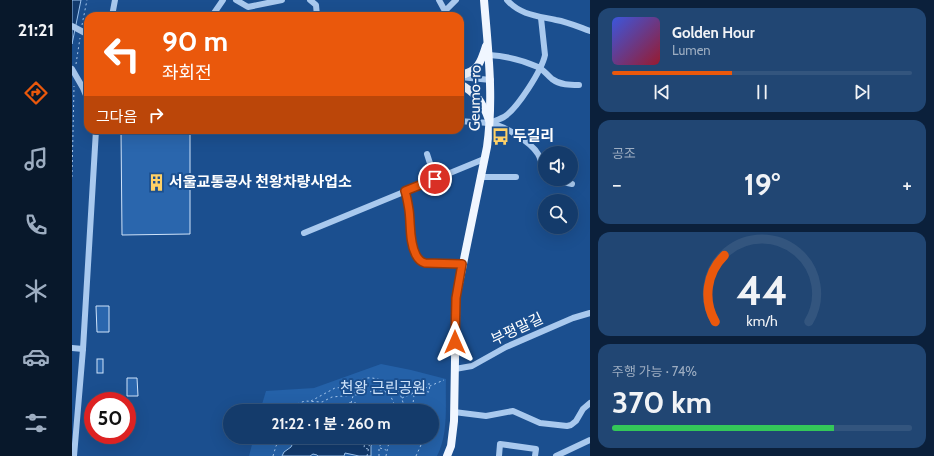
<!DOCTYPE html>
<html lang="ko">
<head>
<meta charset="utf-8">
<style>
	:root { --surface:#143b6b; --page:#214673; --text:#f1f3f6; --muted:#9dadc1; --line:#33557e; --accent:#ea580c }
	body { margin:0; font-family:Cabin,"Noto Sans KR",sans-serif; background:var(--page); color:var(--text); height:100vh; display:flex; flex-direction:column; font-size:15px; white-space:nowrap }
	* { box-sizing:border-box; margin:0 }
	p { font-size:13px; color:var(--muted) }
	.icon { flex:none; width:22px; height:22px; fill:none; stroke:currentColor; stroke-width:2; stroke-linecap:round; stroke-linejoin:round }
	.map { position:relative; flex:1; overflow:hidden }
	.sheet { display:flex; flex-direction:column; gap:8px; padding:8px; background:#0b203b; width:344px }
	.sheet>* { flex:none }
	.banner { position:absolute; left:12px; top:12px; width:380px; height:122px; border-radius:12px; box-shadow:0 4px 16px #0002,0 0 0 1px var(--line); background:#ea580c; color:#fff; overflow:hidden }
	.buttons { position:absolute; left:466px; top:146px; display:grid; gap:8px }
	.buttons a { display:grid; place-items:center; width:40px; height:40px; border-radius:50%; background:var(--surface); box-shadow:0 4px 16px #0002,0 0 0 1px var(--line); font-size:20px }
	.speed { position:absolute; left:12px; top:392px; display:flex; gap:8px; font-size:20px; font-weight:700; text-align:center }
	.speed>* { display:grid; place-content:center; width:52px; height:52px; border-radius:50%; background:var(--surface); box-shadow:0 4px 16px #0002,0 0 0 1px var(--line); line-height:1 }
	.speed .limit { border:6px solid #d22; background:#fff; color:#111 }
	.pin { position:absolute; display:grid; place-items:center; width:34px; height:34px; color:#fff; margin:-17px; border:2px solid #fff; border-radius:50%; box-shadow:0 1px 4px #0007 }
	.me { position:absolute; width:44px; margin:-22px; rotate:0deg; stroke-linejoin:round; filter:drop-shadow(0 0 3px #0008) }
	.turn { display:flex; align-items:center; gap:14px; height:84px; padding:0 12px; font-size:18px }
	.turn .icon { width:52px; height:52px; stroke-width:2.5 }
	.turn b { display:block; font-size:28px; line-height:34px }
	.then { display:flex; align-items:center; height:38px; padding:0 12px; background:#0003; gap:8px; font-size:15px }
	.big { font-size:30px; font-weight:700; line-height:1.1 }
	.sheet .widget { flex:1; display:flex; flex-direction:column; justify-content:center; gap:6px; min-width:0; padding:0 14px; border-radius:12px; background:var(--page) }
	.sheet .dial { align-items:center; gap:0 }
	.dial svg { height:104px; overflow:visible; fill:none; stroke:var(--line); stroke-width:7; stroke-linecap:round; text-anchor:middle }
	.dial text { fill:var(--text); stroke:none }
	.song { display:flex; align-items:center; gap:12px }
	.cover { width:48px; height:48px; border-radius:6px; background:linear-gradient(135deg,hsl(230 70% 55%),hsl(350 70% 35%)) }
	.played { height:4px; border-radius:2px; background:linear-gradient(90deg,var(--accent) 40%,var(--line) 40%) }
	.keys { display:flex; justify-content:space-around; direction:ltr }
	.heat { display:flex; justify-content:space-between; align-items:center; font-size:22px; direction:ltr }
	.charge { height:6px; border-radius:3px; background:linear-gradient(90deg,#34c759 74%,var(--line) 0) }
	.trip { position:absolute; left:151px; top:404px; width:216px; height:40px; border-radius:20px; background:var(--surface); box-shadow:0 4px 16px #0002,0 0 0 1px var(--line); font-weight:700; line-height:40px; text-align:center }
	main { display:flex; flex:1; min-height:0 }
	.menu { display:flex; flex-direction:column; width:72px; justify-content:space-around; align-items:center; background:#08182b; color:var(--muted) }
	.menu .icon { width:28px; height:28px }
	.menu .active { color:var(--accent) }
	.menu b { font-size:18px; color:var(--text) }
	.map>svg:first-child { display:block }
	.green { fill:#2461a8 }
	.water { fill:#123a6d; stroke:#9cc4f0 }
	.building { fill:#2a66ad; stroke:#cfe3fa }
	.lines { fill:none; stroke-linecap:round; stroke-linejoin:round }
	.path { stroke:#a9c9ee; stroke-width:1; stroke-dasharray:2 3; stroke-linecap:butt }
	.minor { stroke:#a9c9ee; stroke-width:6 }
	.major { stroke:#f0f6ff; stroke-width:8 }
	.minor-bridge { stroke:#a9c9ee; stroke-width:6 }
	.route-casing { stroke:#983908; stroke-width:10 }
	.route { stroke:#ea580c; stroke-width:7 }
	.labels { text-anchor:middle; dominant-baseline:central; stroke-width:4; stroke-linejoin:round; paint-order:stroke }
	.street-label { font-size:15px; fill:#fff; stroke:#1b4f8f }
	.poi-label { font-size:15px; font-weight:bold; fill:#fff; stroke:#1b4f8f; text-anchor:start }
	.park-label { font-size:15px; fill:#cfe3fa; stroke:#1b4f8f }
</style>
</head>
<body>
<main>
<nav class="menu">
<b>21:21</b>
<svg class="icon active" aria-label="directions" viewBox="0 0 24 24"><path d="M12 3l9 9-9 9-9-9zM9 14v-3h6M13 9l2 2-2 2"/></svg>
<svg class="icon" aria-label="music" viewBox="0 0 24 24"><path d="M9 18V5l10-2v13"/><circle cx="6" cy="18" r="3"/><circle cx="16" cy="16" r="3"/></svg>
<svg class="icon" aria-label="phone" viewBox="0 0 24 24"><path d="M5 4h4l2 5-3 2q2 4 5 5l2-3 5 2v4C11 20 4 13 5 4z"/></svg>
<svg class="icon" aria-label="climate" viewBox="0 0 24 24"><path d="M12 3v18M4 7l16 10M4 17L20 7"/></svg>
<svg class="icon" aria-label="car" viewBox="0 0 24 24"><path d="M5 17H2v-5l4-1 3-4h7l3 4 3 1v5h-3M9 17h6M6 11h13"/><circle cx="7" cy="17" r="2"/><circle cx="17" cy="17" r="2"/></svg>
<svg class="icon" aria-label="filters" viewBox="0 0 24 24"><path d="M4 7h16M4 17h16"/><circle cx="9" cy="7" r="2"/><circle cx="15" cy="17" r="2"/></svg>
</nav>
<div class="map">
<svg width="518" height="456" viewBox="0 0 518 456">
	<rect width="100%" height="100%" fill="#1b4f8f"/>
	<path class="green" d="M309 364 339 370 374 379C373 404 377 433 365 456H177L182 437H360V411H188L194 391 242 388Z"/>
	<g class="water">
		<path d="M0 0H9L0 44Z"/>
		<path d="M274 405 301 407 307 411H271Z"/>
		<path d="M224 437H303L299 446V456H287L273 453 272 456H246L245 455 241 454 238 456H210L212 452 219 447Z"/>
	</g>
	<g class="building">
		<path d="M49 130H118V234L50 235Z"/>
		<path d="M24 306H37V332H25Z"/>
		<rect x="25" y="359" width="6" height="14"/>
		<path d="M55 378H65L66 396H55Z"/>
	</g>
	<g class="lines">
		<g class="path">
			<path d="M10 25 15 0"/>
			<path d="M4 64 8 38"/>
			<path d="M0 177 2 86"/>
			<circle cx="280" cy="388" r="5"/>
			<path d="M282 384C293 374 306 378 318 384 321 386 324 387 326 390 329 395 332 405 333 411"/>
			<path d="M351 384H358L357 392 350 391Z"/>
			<path d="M326 389 329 387 336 388 342 395 341 404 334 409"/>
			<path d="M330 398 372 380"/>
			<path d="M239 401 263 388 275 387"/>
			<rect x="277" y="403" width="7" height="8"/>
			<path d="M279 403 281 396"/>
			<path d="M284 408 294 411"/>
			<path d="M218 411 227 403 233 401 250 402 260 397 283 395 306 390H311L318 395 321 401 324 411"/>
			<path d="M308 448 314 450"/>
			<path d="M296 449 292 448 293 440 297 441"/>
			<path d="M201 456 204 446 210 437"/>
			<path d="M295 456 299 437"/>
			<path d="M307 456V448L312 437"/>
			<path d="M314 456 316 446 321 437"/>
			<path d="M344 456 349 445 351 437"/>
		</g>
		<g class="minor">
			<path d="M164 0 176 7 210 0"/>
			<path d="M238 0 244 5 245 16"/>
			<path d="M367 0 373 11 384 0"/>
			<path d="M435 0C448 15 466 16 484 20 496 22 507 27 518 31"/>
			<path d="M40 16 43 0"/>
			<path d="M140 16 151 0"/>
			<path d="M417 55C433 56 450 60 466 67 471 69 475 75 480 79 488 85 498 85 507 85"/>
			<path d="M388 77 419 80"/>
			<path d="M388 121C397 122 407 122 416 123 430 124 459 142 466 154 470 161 470 168 473 175"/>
			<path d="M418 123C423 121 428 119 432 117 445 109 470 70 473 55L469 18"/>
			<path d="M355 154 363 179"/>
			<path d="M408 177H444"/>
			<path d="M477 179 500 184"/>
			<path d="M333 191C335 197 336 204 337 210 339 224 338 258 353 263L390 264"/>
			<path d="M232 233 412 159"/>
			<path d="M0 348 11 349"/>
			<path d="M383 369 400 366 434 347 501 318 518 313"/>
			<path d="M382 412 414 416 441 411 468 423 495 426 499 425 504 421 511 409 518 403"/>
			<path d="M2 456 11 349 24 130"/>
			<path d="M427 456 428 444 464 449 463 456"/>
			<path d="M484 456 518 440"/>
		</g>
		<g class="major">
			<path d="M388 75C406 72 409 62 414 46"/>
			<path d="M388 84C405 94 410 101 417 120"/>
			<path d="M375 456 379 446 382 421 384 298 415 147C422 98 416 49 412 0"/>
		</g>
		<g class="minor-bridge">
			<path d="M0 26 15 34"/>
			<path d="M0 69 11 88 16 100"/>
		</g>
	</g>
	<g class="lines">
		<defs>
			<path id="route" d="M363 179 333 191C335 197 336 204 337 210 339 224 337 242 344 255 346 259 349 262 353 263L390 264 384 298 383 342"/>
		</defs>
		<use href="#route" class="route-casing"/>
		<use href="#route" class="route"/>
	</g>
	<defs>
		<symbol id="bus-bare" viewBox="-9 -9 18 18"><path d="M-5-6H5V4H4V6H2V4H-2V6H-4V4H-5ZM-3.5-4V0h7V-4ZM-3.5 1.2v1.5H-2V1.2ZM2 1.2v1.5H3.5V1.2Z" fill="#ffd166" stroke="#1b4f8f" stroke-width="2.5" paint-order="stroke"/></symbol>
		<symbol id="building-bare" viewBox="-9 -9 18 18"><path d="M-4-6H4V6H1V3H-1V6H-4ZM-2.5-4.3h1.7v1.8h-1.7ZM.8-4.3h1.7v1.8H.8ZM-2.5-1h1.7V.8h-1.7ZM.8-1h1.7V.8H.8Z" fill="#ffd166" stroke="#1b4f8f" stroke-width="2.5" paint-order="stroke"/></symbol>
	</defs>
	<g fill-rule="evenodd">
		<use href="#bus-bare" x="416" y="124" width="25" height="25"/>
		<use href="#building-bare" x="72" y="170" width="25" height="25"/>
	</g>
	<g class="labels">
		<g class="street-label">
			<text transform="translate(403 98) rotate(-89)">Geumo-ro</text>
			<text transform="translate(445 329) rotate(-25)">부평말길</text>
		</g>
		<g class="poi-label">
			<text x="441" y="136">두길리</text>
			<text x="97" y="182">서울교통공사 천왕차량사업소</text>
		</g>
		<g class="park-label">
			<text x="311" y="388">천왕 근린공원</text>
		</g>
	</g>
</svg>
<div class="buttons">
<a><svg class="icon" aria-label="sound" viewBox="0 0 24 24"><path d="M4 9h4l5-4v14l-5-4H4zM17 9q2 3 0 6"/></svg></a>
<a><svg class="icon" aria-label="search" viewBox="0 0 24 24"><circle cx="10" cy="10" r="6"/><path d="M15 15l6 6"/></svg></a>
</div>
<div class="speed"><div class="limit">50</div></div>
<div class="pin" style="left:363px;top:179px;background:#d93025"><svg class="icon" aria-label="arrive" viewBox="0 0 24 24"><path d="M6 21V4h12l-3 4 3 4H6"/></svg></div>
<svg class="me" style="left:383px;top:342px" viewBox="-20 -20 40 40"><path d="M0-17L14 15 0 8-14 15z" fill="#ea580c" stroke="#fff" stroke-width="4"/></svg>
<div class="trip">21:22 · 1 분 · 260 m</div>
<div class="banner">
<div class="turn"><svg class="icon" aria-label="left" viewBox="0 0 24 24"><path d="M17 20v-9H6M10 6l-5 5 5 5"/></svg><div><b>90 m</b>좌회전</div></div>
<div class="then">그다음<svg class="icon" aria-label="right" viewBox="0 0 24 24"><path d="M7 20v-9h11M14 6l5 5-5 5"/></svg></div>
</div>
</div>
<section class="sheet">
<div class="widget">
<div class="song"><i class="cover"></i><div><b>Golden Hour</b><p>Lumen</p></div></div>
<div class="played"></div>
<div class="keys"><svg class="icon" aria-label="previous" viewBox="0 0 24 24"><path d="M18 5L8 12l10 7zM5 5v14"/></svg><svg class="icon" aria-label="pause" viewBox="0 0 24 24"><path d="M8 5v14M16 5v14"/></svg><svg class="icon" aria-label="next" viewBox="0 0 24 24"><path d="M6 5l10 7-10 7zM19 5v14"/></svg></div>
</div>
<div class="widget"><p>공조</p>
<div class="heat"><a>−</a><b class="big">19°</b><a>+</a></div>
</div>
<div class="widget dial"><svg viewBox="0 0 100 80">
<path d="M14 69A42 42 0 1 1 86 69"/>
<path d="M14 69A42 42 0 0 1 21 18" stroke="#ea580c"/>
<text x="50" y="56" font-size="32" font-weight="700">44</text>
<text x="50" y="72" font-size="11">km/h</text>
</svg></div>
<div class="widget"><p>주행 가능 · 74%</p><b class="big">370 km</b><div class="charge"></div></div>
</section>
</main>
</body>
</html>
